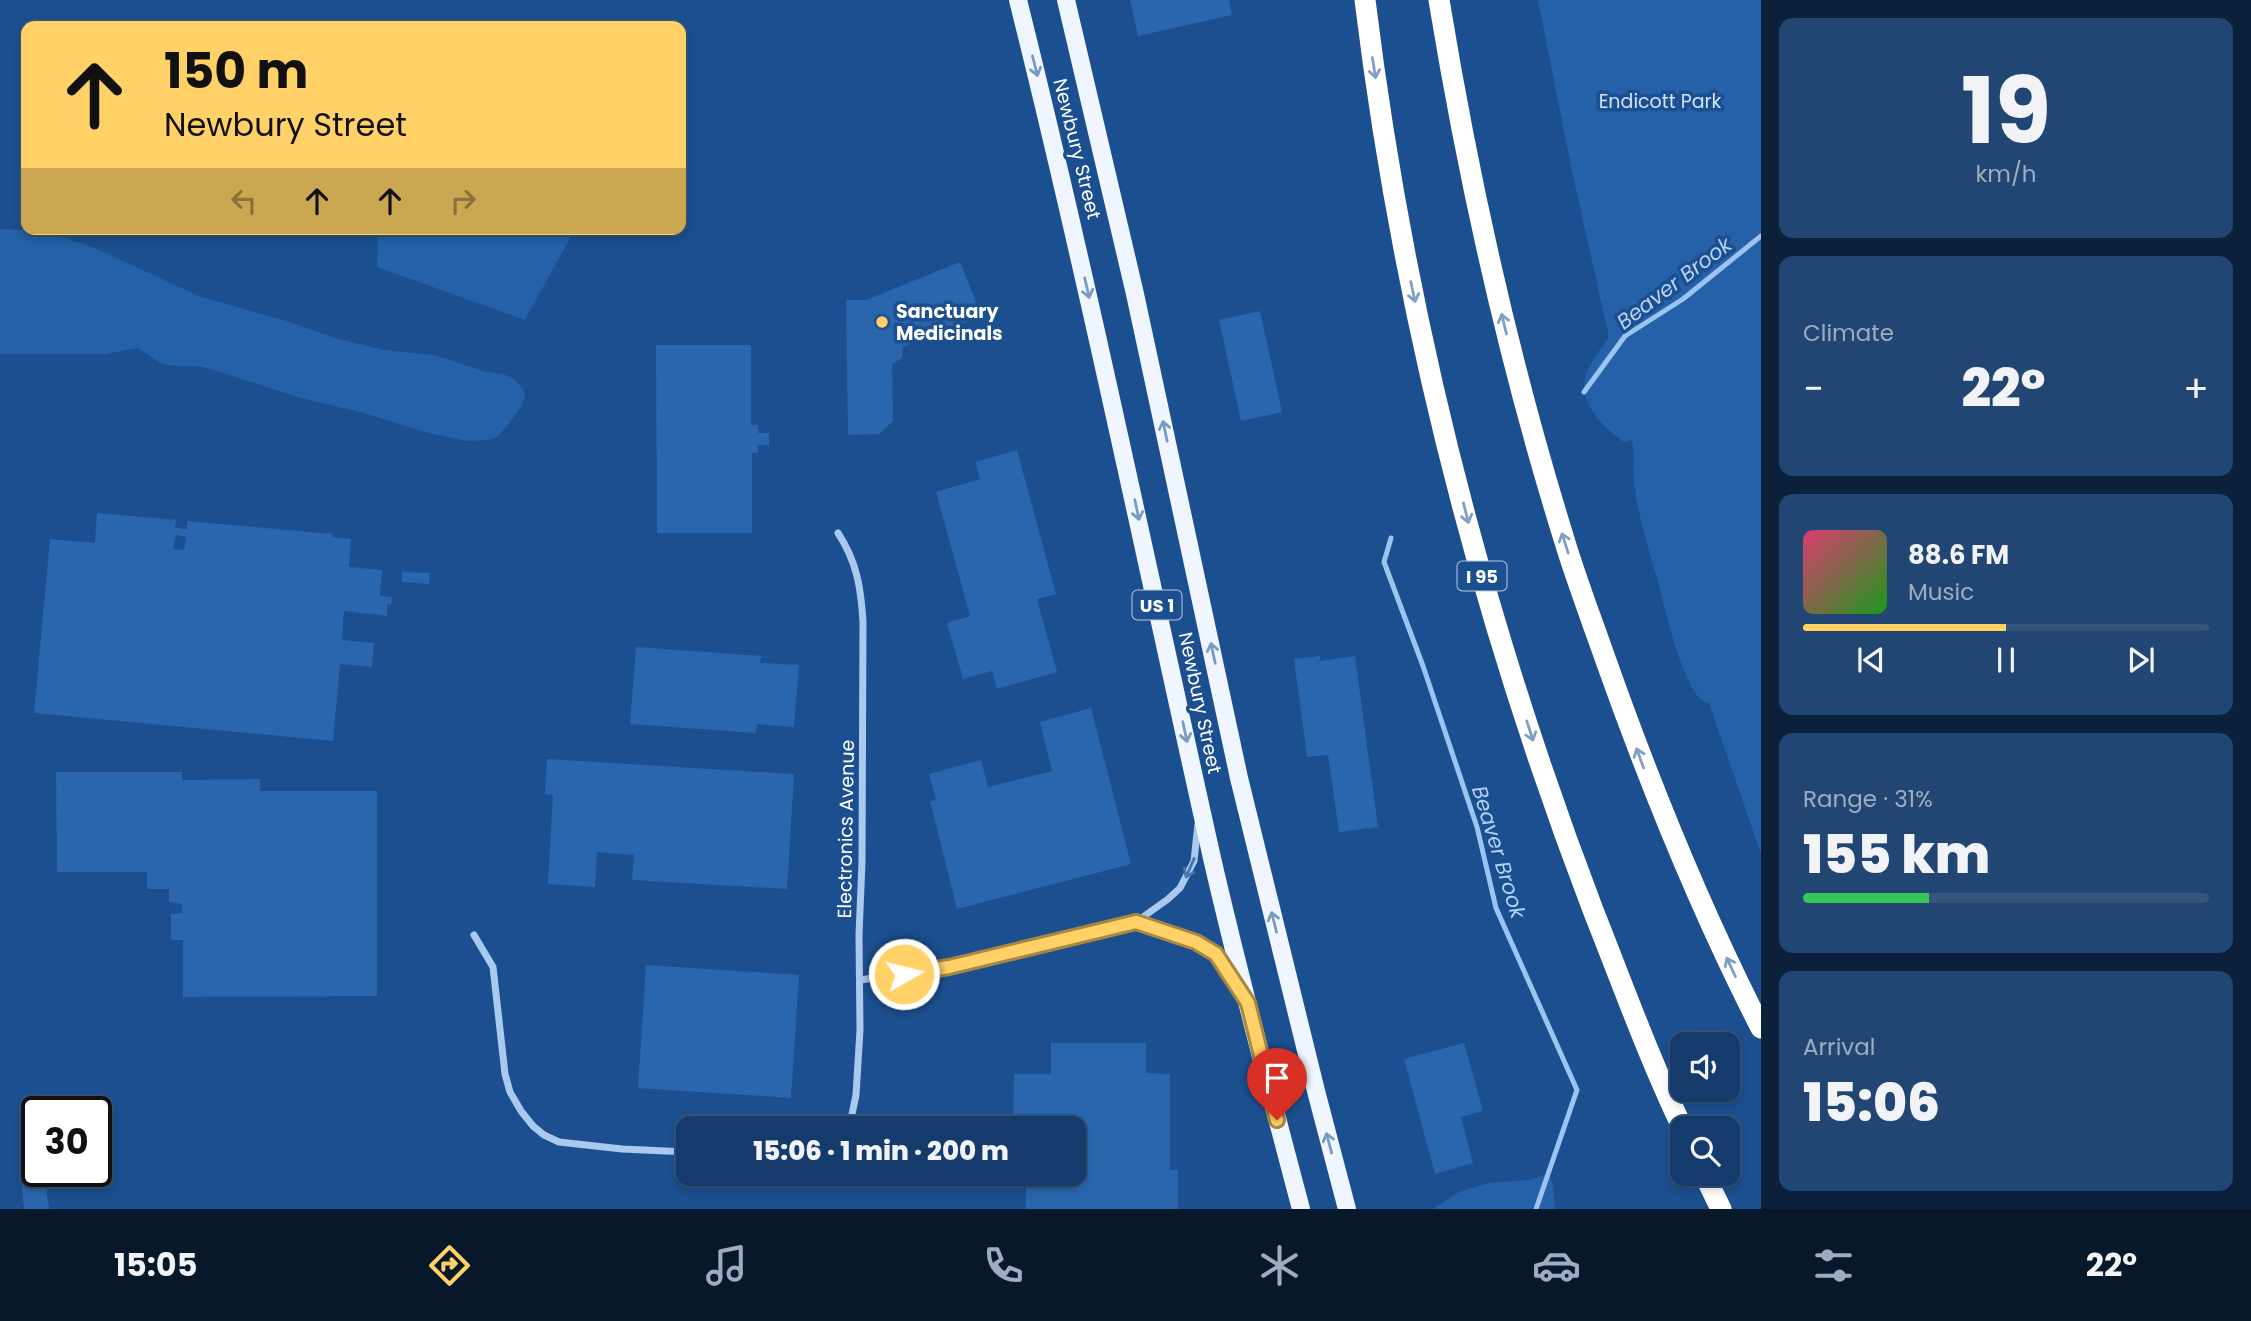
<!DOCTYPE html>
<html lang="en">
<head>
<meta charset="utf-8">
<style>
	:root { --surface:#143b6b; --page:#214673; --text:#f1f3f6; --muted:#9dadc1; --line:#33557e; --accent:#ffd166 }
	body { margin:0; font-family:Poppins,sans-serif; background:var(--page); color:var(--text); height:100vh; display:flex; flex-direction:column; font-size:26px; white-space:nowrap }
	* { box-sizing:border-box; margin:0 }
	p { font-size:23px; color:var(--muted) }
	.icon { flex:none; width:38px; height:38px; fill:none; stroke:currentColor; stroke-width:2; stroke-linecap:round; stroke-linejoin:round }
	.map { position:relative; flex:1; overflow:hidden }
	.panel { display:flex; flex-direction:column; gap:18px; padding:18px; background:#0b203b; width:490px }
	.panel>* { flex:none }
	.hud { position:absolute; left:21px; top:21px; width:665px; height:214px; border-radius:14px; box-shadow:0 4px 10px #0003,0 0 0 2px var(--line); background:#ffd166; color:#111; overflow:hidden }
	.tools { position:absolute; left:1670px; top:1032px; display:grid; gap:14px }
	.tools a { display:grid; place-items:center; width:70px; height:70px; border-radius:14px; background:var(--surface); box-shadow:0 4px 10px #0003,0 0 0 2px var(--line); font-size:35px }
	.speed { position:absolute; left:21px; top:1096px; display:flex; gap:14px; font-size:35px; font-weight:700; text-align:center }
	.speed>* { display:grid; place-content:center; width:91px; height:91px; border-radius:50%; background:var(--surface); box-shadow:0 4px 10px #0003,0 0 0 2px var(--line); line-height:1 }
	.speed .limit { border:4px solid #111; border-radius:10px; background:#fff; color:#111 }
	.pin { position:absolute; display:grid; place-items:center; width:60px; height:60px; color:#fff; margin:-72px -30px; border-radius:50% 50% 50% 0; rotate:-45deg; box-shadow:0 0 7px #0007 }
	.pin .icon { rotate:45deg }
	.me { position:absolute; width:77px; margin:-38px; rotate:82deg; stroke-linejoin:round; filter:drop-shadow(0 0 5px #0008) }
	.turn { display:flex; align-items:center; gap:24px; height:147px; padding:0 28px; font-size:32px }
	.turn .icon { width:91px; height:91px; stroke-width:2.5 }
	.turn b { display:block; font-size:49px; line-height:60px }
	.lanes { display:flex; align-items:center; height:66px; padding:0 28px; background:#0003; justify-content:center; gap:35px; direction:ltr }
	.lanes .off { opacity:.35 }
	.big { font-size:52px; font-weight:800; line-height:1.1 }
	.panel .widget { flex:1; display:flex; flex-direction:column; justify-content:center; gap:10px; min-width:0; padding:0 24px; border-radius:14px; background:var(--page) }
	.panel .dial { align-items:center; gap:0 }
	.dial b { font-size:91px; line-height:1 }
	.song { display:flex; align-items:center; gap:21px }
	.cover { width:84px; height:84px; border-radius:10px; background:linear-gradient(135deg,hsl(340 70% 55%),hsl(120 70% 35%)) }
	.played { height:7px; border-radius:4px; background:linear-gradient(90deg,var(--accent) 50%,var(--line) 50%) }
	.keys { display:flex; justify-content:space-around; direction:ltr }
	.heat { display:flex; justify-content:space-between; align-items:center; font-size:38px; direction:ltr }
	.charge { height:10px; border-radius:5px; background:linear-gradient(90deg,#34c759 31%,var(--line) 0) }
	.trip { position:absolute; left:676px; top:1116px; width:410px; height:70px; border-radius:14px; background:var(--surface); box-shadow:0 4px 10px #0003,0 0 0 2px var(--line); font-weight:800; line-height:70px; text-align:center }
	.dock { display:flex; height:112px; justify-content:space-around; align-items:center; background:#08182b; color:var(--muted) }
	.dock .icon { width:49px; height:49px }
	.dock .selected { color:var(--accent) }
	.dock b { font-size:32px; color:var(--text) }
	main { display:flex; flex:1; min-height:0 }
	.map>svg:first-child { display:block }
	.green { fill:#2461a8 }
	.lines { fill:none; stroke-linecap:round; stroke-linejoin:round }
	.stream { stroke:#9cc4f0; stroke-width:5 }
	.building { fill:#2a66ad; fill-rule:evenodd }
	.minor { stroke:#a9c9ee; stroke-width:7 }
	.primary { stroke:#f0f6ff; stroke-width:18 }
	.motorway { stroke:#fff; stroke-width:21 }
	.oneway { stroke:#7b9ac1 }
	.oneway2 { stroke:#829ec1 }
	.oneway3 { stroke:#4674ac }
	.route-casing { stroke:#a68842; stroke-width:18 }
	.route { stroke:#ffd166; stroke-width:12 }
	.poi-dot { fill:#ffd166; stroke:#1b4f8f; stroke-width:2.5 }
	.labels { text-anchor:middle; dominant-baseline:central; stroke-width:7; stroke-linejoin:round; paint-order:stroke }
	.shield { fill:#1b4f8f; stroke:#bbcadd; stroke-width:2 }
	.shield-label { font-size:18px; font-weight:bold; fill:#fff }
	.park-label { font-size:19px; fill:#cfe3fa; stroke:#1b4f8f }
	.street-label { font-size:19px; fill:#fff; stroke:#1b4f8f }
	.poi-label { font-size:19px; font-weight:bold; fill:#fff; stroke:#1b4f8f; text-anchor:start }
	.water-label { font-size:21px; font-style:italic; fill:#b5d3f5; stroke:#1b4f8f }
</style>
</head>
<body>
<main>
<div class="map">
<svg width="1761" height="1209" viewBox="0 0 1761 1209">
	<rect width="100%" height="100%" fill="#1b4f8f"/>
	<g class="green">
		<path d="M1538 0H1761V854L1709 703C1703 702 1700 699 1696 694 1677 663 1667 617 1658 582 1649 550 1638 517 1634 483 1632 469 1635 454 1632 440L1624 442C1607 430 1584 409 1584 386 1584 369 1600 350 1609 337L1571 167Z"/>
		<path d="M0 229 39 231 68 239 97 249 199 296 287 321 335 338 384 350 435 355 483 371 503 374 512 378 520 385 525 394 523 403 511 421 498 436 489 440 468 441 428 433 360 412 301 398 204 367 164 365 138 348 106 354H0Z"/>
		<path d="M378 229H575L525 320 377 267Z"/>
		<path d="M1548 1174 1553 1183 1555 1209H1433L1459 1192 1488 1183 1529 1180Z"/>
	</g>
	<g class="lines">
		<g class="stream">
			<path d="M1584 392 1625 336 1683 299 1761 236"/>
			<path d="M1391 538 1384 562 1423 666 1477 827 1496 908 1577 1090 1536 1209"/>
		</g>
	</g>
	<g class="building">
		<path d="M1130 0H1229L1232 15 1138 36Z"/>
		<path d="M960 262 982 316 903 347 902 358 892 364 893 421 879 434 848 435 846 300H866Z"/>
		<path d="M1260 311 1282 412 1241 421 1219 320Z"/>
		<path d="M656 345H751V425H758V433H769V445H758V453H752V533H657Z"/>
		<path d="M1017 450 1056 594 1037 599 1057 672 997 689 992 671 963 679 947 623 970 616 936 492 980 479 975 462Z"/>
		<path d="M97 513 176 520 175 528 187 529V521L333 534 332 537 351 539 349 567 382 570 380 596 392 597 391 605 387 604V616L344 611 342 640 374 643 372 667 340 664 333 741 34 713 50 539 95 543ZM176 535 186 537 184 550 173 549Z"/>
		<path d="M402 572 430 573 429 584 402 582Z"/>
		<path d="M636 647 761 656 760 663 799 665 794 727 757 724 756 733 630 724Z"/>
		<path d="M1320 656V661L1355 656 1378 827 1339 832 1328 755 1307 757 1294 659Z"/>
		<path d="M1091 708 1131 864 957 909 930 801 936 800 929 774 981 760 988 787 1052 771 1040 722Z"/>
		<path d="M547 759 794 774 787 889 632 880 634 855 597 852 595 887 548 884 553 795 545 794Z"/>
		<path d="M56 772H182V780L260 779V791H377V996L183 997V940H171V914L182 913V904L169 902V889H147V872H57Z"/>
		<path d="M646 965 799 975 791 1098 638 1088Z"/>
		<path d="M1051 1043H1146V1073L1170 1074V1170H1178V1209H1026V1174H1073V1129H1013L1014 1074H1051Z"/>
		<path d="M1464 1043 1483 1111 1461 1117 1473 1163 1435 1174 1404 1059Z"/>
		<path d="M45 1178 49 1209H24L21 1180Z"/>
	</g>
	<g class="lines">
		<g class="minor">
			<path d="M838 533C857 562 861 588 863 622L862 862 859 935 860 1030 856 1095 851 1119 845 1129"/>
			<path d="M1136 922 1196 942 1216 954 1236 983"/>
			<path d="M474 935 493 967 505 1074 510 1092 521 1111 533 1126 544 1135 559 1142 622 1149 688 1152"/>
			<path d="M860 980 949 967 1136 922 1168 899 1180 888 1194 861 1198 824"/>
		</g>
		<g class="primary">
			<path d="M1018 0C1089 285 1148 572 1212 858 1239 976 1270 1092 1301 1209"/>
			<path d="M1066 0 1135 294 1239 778 1316 1091 1347 1209"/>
		</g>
		<g class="motorway">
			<path d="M1365 0C1403 311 1481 617 1593 910 1622 983 1649 1058 1683 1129"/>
			<path d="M1439 0C1469 183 1509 362 1564 539 1576 579 1591 618 1605 658 1650 785 1699 907 1761 1028"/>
			<path d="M1704 1174 1721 1209"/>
		</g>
	</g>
	<defs><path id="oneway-shaft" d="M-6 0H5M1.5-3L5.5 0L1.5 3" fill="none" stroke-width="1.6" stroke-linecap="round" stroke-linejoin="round" transform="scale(1.75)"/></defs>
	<g class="oneway">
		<use href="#oneway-shaft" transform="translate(1035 66) rotate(76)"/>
		<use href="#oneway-shaft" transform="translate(1087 288) rotate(77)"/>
		<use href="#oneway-shaft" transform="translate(1165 431) rotate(-102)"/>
		<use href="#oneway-shaft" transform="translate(1137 510) rotate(78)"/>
		<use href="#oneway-shaft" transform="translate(1213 653) rotate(-102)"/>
		<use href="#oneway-shaft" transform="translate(1185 732) rotate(78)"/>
		<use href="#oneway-shaft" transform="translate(1274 922) rotate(-104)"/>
		<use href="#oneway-shaft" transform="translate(1329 1143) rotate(-105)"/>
	</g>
	<g class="oneway2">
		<use href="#oneway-shaft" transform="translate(1374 68) rotate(81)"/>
		<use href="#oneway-shaft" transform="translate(1413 292) rotate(78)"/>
		<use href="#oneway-shaft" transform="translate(1504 324) rotate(-104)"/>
		<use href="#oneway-shaft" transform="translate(1466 513) rotate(76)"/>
		<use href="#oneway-shaft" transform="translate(1565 543) rotate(-108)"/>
		<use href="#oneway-shaft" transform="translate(1530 731) rotate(72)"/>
		<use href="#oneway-shaft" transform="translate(1640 758) rotate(-110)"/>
		<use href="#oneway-shaft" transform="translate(1731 967) rotate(-115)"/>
	</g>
	<use class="oneway3" href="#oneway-shaft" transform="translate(1190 868) rotate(114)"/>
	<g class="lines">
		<defs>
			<path id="route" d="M904 974 949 967 1136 922 1196 942 1216 954 1248 1003 1277 1120"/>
		</defs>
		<use href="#route" class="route-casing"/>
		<use href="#route" class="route"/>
	</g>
	<circle class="poi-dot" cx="882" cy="322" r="7"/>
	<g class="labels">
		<g class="shield">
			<rect x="1457.5" y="561.5" width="49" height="29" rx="5"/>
			<rect x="1132.5" y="590.5" width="49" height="29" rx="5"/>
		</g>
		<g class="shield-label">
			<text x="1482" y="576">I 95</text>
			<text x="1157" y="605">US 1</text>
		</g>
		<g class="park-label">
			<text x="1660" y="101">Endicott Park</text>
		</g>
		<g class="street-label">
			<text transform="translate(1077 149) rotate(76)">Newbury Street</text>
			<text transform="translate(1200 703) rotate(78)">Newbury Street</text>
			<text transform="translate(846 829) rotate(-89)">Electronics Avenue</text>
		</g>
		<g class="poi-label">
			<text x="896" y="311">Sanctuary<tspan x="896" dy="22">Medicinals</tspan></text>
		</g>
		<g class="water-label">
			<text transform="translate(1674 283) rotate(-37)">Beaver Brook</text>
			<text transform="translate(1499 852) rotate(73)">Beaver Brook</text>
		</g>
	</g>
</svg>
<div class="tools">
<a><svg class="icon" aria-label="sound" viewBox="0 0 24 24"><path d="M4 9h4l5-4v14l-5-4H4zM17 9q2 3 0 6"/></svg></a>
<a><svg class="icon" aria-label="search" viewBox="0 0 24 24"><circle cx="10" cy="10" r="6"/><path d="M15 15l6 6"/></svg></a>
</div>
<div class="speed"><div class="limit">30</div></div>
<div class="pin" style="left:1277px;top:1120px;background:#d93025"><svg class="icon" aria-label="arrive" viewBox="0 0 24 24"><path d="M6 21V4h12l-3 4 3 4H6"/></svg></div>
<svg class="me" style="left:904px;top:974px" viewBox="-20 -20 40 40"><circle r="17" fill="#ffd166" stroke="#fff" stroke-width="3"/><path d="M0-11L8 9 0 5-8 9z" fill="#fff"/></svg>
<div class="trip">15:06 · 1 min · 200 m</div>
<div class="hud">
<div class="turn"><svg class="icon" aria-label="ahead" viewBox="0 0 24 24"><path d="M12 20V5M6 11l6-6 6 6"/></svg><div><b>150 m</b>Newbury Street</div></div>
<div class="lanes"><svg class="icon off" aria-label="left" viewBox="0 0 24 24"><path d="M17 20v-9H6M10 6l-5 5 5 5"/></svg><svg class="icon" aria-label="ahead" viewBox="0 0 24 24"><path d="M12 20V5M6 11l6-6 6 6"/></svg><svg class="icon" aria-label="ahead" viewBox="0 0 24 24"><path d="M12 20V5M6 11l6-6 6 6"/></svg><svg class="icon off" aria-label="right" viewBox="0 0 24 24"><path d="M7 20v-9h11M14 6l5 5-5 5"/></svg></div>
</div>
</div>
<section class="panel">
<div class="widget dial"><b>19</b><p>km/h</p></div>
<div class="widget"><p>Climate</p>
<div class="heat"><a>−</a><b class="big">22°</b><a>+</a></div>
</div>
<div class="widget">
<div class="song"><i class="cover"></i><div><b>88.6 FM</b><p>Music</p></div></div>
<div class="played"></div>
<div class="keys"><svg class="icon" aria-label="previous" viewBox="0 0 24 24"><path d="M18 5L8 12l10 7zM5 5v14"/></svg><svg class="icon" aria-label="pause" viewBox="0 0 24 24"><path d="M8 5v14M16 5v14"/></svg><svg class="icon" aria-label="next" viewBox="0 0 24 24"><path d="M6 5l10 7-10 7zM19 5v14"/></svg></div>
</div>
<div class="widget"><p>Range · 31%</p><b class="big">155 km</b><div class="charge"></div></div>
<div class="widget"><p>Arrival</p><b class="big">15:06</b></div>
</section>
</main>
<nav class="dock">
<b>15:05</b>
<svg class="icon selected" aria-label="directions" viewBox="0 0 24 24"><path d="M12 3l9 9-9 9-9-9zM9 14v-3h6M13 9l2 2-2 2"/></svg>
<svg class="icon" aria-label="music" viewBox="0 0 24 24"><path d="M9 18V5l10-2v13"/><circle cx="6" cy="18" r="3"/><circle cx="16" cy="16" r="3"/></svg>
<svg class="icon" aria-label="phone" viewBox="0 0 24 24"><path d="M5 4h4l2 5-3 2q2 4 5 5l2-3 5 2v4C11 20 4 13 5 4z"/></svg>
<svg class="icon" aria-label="climate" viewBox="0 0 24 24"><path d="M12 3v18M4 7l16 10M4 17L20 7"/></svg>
<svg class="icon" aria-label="car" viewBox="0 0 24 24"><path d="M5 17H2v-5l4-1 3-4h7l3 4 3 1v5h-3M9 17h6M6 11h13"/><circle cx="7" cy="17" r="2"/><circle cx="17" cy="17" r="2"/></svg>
<svg class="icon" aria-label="filters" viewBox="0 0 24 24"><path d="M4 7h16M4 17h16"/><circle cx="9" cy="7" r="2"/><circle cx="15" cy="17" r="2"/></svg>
<b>22°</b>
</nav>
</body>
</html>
